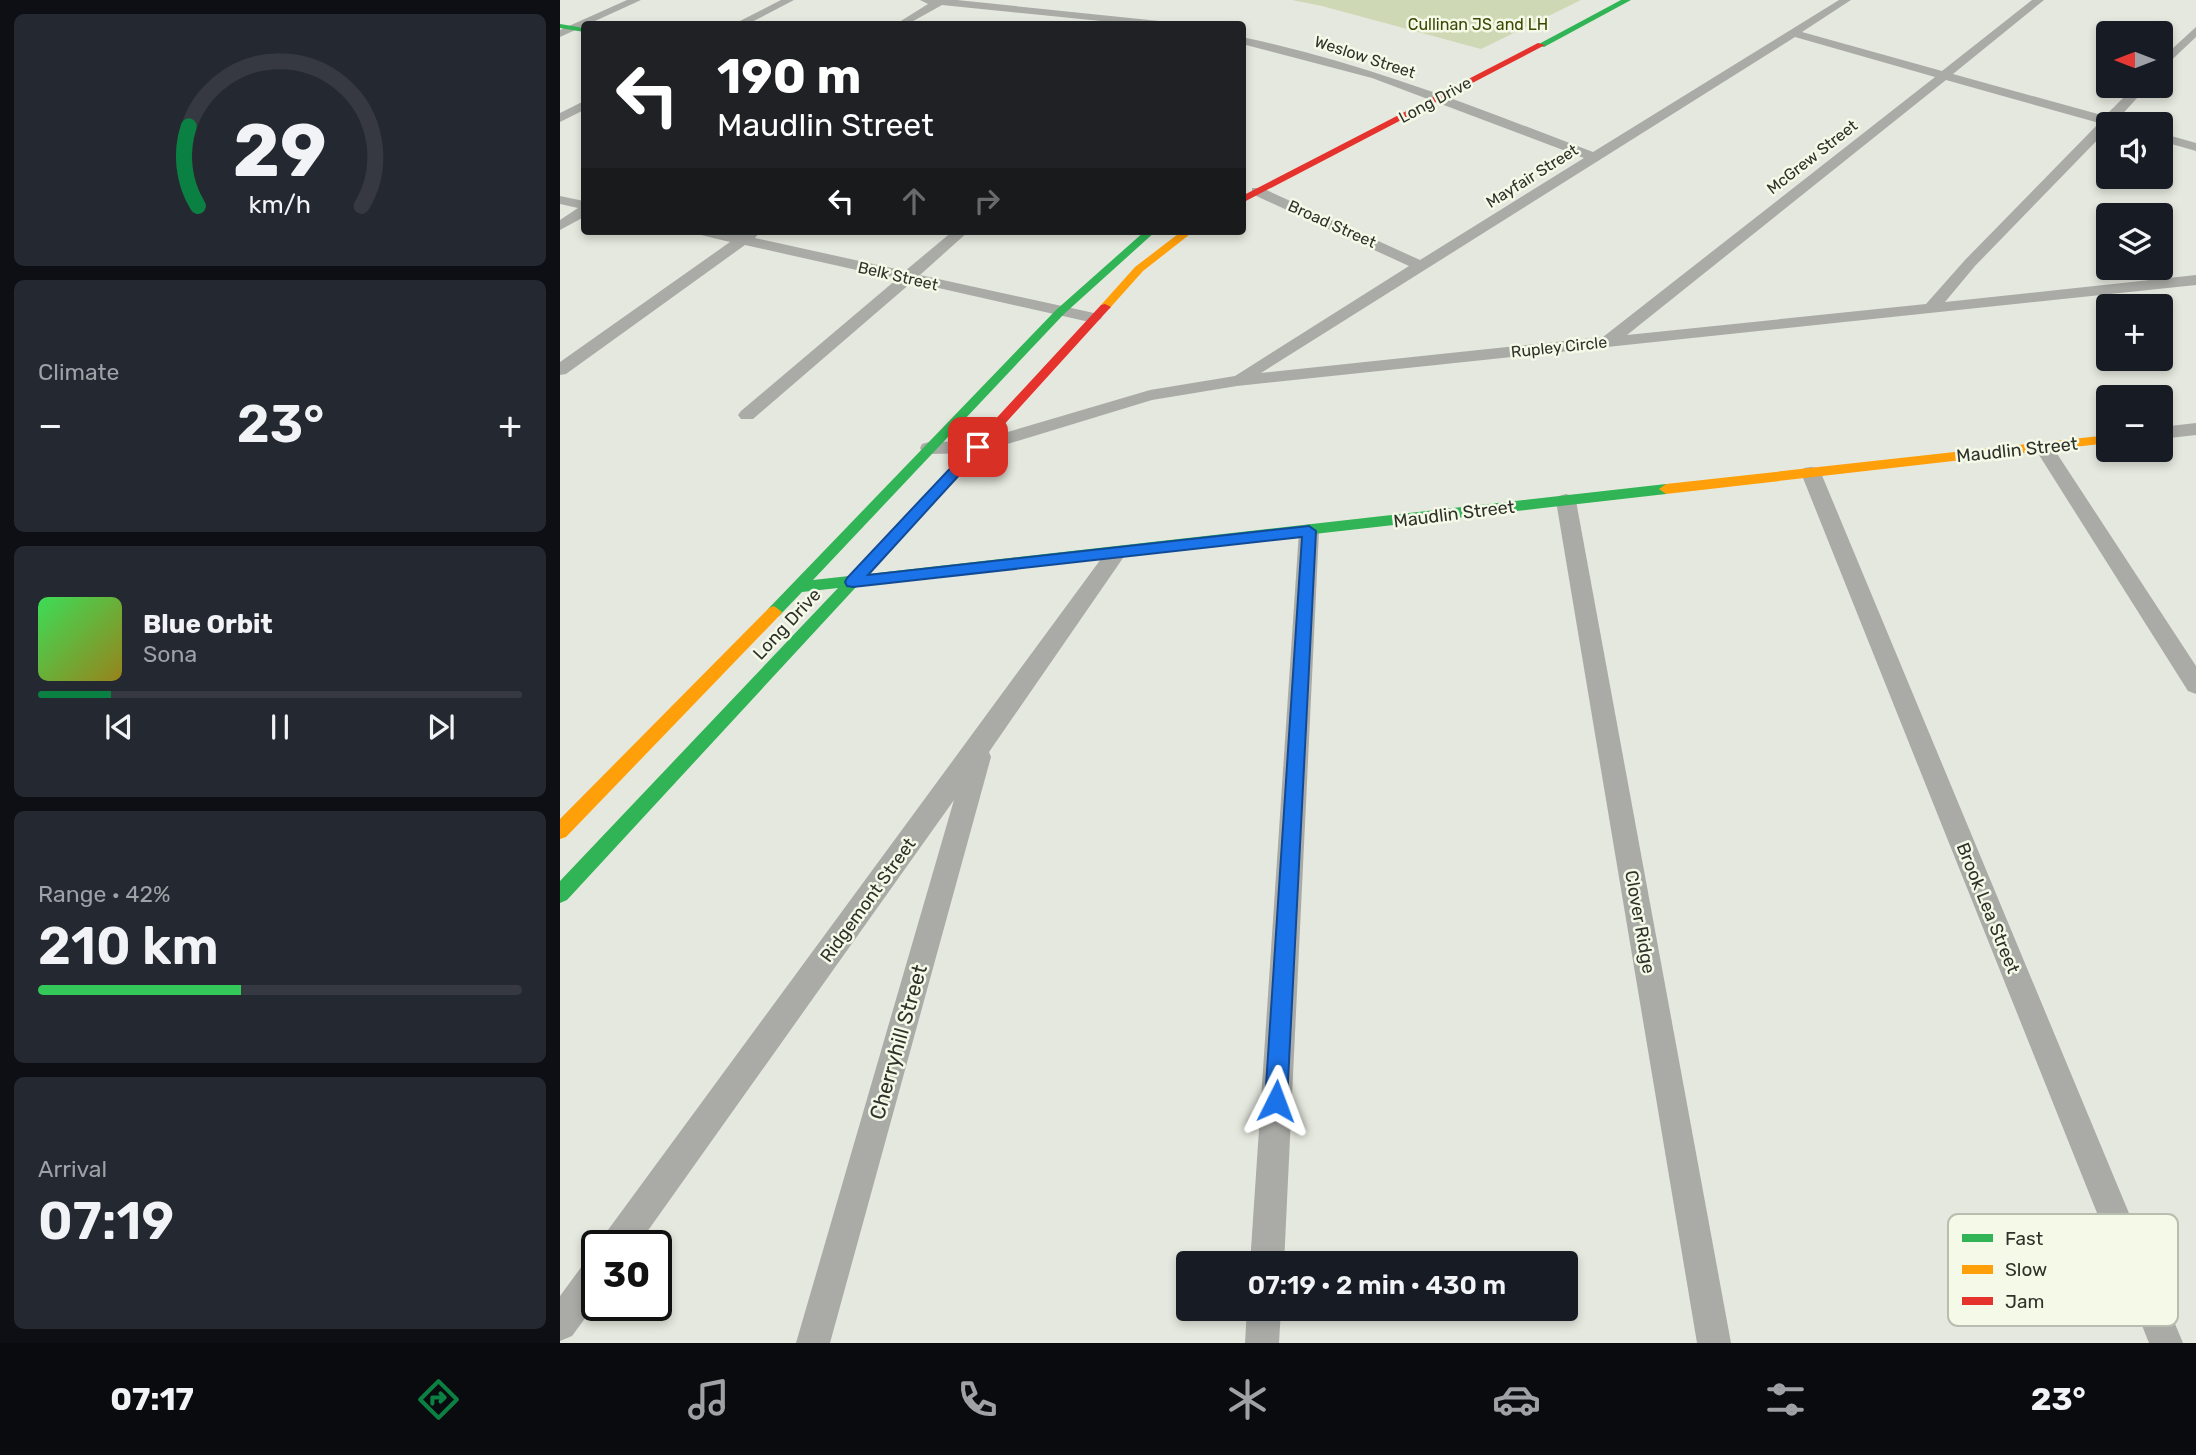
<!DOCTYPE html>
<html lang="en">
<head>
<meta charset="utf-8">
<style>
	:root { --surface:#171b24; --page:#242831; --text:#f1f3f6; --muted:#9ea1a6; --line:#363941; --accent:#0b8043 }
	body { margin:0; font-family:Rubik,sans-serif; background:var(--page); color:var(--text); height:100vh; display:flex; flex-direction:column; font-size:26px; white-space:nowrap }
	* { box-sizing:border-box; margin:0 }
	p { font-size:23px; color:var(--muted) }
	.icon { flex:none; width:38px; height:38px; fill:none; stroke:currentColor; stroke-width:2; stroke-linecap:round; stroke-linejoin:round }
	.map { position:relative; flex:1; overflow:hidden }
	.side { display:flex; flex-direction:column; gap:14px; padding:14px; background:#0d0f14; width:560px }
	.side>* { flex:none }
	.guide { position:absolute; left:21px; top:21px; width:665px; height:214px; border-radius:7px; box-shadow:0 4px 10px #0003; background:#202124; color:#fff; overflow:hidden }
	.needle { width:46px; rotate:270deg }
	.controls { position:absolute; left:1536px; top:21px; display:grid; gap:14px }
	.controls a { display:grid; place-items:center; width:77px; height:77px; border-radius:7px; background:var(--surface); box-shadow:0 4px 10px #0003; font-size:35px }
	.speed { position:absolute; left:21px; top:1230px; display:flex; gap:14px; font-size:35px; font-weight:700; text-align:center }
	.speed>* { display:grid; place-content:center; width:91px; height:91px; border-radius:50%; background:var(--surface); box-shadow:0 4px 10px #0003; line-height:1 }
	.speed .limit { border:4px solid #111; border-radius:10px; background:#fff; color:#111 }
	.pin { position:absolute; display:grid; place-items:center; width:60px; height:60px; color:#fff; margin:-30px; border-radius:14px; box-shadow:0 4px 10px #0006 }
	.me { position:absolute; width:77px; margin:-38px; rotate:3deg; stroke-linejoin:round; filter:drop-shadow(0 0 5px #0008) }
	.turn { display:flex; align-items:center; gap:24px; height:147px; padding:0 21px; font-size:32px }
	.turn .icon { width:91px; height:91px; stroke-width:2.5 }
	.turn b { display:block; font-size:49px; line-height:60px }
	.lanes { display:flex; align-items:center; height:66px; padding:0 21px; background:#0003; justify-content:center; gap:35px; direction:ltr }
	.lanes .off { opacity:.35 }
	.big { font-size:52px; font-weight:600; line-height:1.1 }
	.side .widget { flex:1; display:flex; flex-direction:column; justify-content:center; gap:10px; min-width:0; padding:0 24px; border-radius:10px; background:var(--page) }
	.side .dial { align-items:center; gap:0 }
	.dial svg { height:182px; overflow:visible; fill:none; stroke:var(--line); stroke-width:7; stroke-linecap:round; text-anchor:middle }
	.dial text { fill:var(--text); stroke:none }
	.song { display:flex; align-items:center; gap:21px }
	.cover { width:84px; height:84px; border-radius:10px; background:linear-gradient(135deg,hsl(130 70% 55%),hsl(50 70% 35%)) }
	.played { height:7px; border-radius:4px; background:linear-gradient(90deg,var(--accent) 15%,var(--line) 15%) }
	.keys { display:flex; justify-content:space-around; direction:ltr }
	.heat { display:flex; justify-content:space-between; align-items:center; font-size:38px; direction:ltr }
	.charge { height:10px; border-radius:5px; background:linear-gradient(90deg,#34c759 42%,var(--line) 0) }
	.trip { position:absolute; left:616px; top:1251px; width:402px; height:70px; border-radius:7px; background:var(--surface); box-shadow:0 4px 10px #0003; font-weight:600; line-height:70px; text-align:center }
	.menu { display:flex; height:112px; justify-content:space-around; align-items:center; background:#090b0e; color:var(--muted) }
	.menu .icon { width:49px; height:49px }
	.menu .selected { color:var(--accent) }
	.menu b { font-size:32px; color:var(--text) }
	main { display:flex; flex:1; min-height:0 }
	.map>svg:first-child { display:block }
	.green { fill:#cfd8b5 }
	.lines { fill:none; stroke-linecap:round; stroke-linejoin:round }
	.street { fill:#aaaba7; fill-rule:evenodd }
	.fast { fill:#30b455; fill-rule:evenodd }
	.slow { fill:#ff9f0a; fill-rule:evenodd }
	.jam { fill:#e5322d; fill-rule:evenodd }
	.route { fill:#1a73e8; stroke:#114b97; stroke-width:2 }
	.labels { text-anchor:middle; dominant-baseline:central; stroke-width:5; stroke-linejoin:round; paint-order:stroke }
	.far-park-label { font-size:16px; fill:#3b4702; stroke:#f4f9e8 }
	.far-street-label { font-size:16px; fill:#2f312a; stroke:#f4f9e8 }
	.street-label { font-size:18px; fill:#2f312a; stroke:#f4f9e8 }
	.near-street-label { font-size:21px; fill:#2f312a; stroke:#f4f9e8 }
	.key { fill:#f4f9e8; stroke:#b9bdaf; stroke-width:2 }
	.key-label { font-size:19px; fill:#2f312a }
</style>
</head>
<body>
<main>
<section class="side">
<div class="widget dial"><svg viewBox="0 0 100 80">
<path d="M14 69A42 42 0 1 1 86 69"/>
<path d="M14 69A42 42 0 0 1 10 34" stroke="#0b8043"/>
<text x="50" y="56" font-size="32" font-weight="700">29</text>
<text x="50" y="72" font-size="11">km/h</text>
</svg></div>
<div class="widget"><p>Climate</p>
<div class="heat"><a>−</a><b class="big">23°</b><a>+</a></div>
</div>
<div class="widget">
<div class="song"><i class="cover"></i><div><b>Blue Orbit</b><p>Sona</p></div></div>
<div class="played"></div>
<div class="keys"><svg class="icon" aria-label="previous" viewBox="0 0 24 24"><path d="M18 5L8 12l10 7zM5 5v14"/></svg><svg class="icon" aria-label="pause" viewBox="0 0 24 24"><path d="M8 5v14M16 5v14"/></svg><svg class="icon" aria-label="next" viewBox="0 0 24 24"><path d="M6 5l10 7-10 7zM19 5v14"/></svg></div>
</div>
<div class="widget"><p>Range · 42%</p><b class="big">210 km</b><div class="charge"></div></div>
<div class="widget"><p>Arrival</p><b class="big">07:19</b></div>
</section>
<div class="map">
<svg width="1636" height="1343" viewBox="0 0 1636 1343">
	<rect width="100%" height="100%" fill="#e5e8de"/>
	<path class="green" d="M732 0H1021L921 49 762 6Z"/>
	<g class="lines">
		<g class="street">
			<path d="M67 0H81L0 37V30Z"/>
			<path d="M221 0H234L188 24H174Z"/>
			<path d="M360 0H397L599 21 605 24H571L382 5 348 24H336L368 4Z"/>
			<path d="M1279 0H1291L1242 32 1382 71 1472 0H1484L1393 74 1545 116 1575 86H1588L1557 120 1564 124H1549V128L1415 266 1385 302 1636 275V285L677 386 592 400 418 453 369 454 362 452 360 448 362 444 369 442 417 441 590 390 675 376 849 266 692 194V188H702L860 260 1024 158 812 78 682 44V37C804 63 918 108 1033 152ZM1235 37 1375 77 1043 337 701 373ZM1386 80 1539 123 1405 260 1366 304 1067 335Z"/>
			<path d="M1636 27V37L1601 70V59Z"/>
			<path d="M24 101V110L0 122V113Z"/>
			<path d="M1601 133 1636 143V151L1601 141Z"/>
			<path d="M0 196 24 201V217L0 230V220L18 208 0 204Z"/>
			<path d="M135 231H162L180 235 185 231H196L198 234 195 238 345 271 393 231H409L360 275 534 313 542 318 534 323 352 282 193 419H181L178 415 181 411 337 279 185 245 6 374 0 375V362L170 242 137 234Z"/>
			<path d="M1636 423V435L1601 439V427Z"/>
			<path d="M1483 441 1490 443 1636 666V694L1628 691 1474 447 1476 443Z"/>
			<path d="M1251 467 1258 468 1261 473 1623 1343H1589L1241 473 1244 468Z"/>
			<path d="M1006 494 1013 496 1016 501 1171 1343H1137L996 501 999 496Z"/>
			<path d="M749 524 756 526 759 531 724 1264H690L739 531 742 526Z"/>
			<path d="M556 546 563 548 566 553 563 558 429 752 431 757 270 1343H236L394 800 77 1246H40L45 1234 549 548Z"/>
			<path d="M37 1257V1302L12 1336 0 1341V1296L25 1262Z"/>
			<path d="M687 1309H721L719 1343H685Z"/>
		</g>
		<g class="fast">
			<path d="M1061 0H1071L984 47 977 45Z"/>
			<path d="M0 24 24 28V32L0 28Z"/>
			<path d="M585 231H596L504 314 253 580 289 576 332 531 337 529 344 534 342 537 308 574 1106 484 1113 489 1106 494 297 586 7 900 0 903V881L278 588 242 592 219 616 214 618 206 612 209 608 496 310Z"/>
		</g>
		<g class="slow">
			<path d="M622 231H634L583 271 549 309H541V305L575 267Z"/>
			<path d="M1549 435V443L1106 494 1099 489 1106 484Z"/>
			<path d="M214 606 222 612 219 616 6 837 0 839V819L209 608Z"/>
		</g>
		<g class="jam">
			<path d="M978 43 985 45 682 203V196Z"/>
			<path d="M545 304 551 307 549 309 342 537H332L330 534 332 531 541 305Z"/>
		</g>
	</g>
	<path class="route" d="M418 442 422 444V450L308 575 749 526 756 531 727 1101 724 1108 716 1111 709 1108 705 1101 742 537 293 587 287 586 285 582 287 578 413 444Z"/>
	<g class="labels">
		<g class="far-park-label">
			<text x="918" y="24">Cullinan JS and LH</text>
		</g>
		<g class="far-street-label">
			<text transform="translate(805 57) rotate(18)">Weslow Street</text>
			<text transform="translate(875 100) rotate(-28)">Long Drive</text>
			<text transform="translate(1252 157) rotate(-38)">McGrew Street</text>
			<text transform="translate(972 176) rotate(-32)">Mayfair Street</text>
			<text transform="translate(772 224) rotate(24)">Broad Street</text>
			<text transform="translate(338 276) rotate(13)">Belk Street</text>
			<text transform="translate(999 347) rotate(-6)">Rupley Circle</text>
		</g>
		<g class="street-label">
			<text transform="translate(1457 450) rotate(-6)">Maudlin Street</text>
			<text transform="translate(894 514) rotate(-7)">Maudlin Street</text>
			<text transform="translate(227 624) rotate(-47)">Long Drive</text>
			<text transform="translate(308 900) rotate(-54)">Ridgemont Street</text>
			<text transform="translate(1428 908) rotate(68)">Brook Lea Street</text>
			<text transform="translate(1080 922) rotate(80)">Clover Ridge</text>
		</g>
		<g class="near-street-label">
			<text transform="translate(338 1042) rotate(-74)">Cherryhill Street</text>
		</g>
	</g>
	<rect x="1388" y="1214" width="230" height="112" rx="10" class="key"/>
	<rect x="1402" y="1234" width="31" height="8" fill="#30b455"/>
	<rect x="1402" y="1265" width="31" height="9" fill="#ff9f0a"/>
	<rect x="1402" y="1297" width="31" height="8" fill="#e5322d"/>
	<g class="key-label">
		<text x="1445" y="1245">Fast</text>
		<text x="1445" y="1276">Slow</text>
		<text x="1445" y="1308">Jam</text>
	</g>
</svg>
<div class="controls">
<a><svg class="needle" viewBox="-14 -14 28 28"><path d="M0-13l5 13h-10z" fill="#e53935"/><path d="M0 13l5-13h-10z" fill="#9ea1a6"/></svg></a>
<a><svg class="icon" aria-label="sound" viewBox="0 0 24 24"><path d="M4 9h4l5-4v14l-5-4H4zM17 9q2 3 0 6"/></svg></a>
<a><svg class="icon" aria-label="layers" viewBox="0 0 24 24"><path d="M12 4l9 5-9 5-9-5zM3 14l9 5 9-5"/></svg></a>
<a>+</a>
<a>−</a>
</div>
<div class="speed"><div class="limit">30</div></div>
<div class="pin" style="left:418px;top:447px;background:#d93025"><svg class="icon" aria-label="arrive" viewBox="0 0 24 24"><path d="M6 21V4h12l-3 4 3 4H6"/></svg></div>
<svg class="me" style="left:716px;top:1101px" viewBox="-20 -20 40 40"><path d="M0-17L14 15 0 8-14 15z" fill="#1a73e8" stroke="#fff" stroke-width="4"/></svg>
<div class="trip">07:19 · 2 min · 430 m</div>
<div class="guide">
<div class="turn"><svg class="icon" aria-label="left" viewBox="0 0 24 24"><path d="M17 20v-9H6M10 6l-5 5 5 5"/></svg><div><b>190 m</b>Maudlin Street</div></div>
<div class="lanes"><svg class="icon" aria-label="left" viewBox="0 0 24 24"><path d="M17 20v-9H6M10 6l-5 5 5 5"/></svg><svg class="icon off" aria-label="ahead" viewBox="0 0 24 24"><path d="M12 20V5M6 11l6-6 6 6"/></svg><svg class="icon off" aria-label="right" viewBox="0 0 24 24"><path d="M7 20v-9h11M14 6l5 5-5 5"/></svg></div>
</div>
</div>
</main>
<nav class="menu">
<b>07:17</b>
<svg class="icon selected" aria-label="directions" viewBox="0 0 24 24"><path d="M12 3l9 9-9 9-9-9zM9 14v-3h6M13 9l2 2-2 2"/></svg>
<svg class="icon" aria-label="music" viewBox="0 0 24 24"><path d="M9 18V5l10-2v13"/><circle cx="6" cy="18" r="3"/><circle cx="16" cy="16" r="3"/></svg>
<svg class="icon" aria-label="phone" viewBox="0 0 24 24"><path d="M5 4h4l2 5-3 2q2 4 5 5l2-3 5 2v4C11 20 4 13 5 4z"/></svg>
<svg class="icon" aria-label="climate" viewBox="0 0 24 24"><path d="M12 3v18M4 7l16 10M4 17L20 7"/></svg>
<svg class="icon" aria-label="car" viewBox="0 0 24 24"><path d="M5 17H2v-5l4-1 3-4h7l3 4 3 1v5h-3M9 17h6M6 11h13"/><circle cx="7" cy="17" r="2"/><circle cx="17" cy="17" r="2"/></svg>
<svg class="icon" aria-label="filters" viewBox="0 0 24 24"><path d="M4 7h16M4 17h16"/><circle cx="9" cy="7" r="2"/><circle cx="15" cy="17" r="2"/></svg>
<b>23°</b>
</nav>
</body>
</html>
